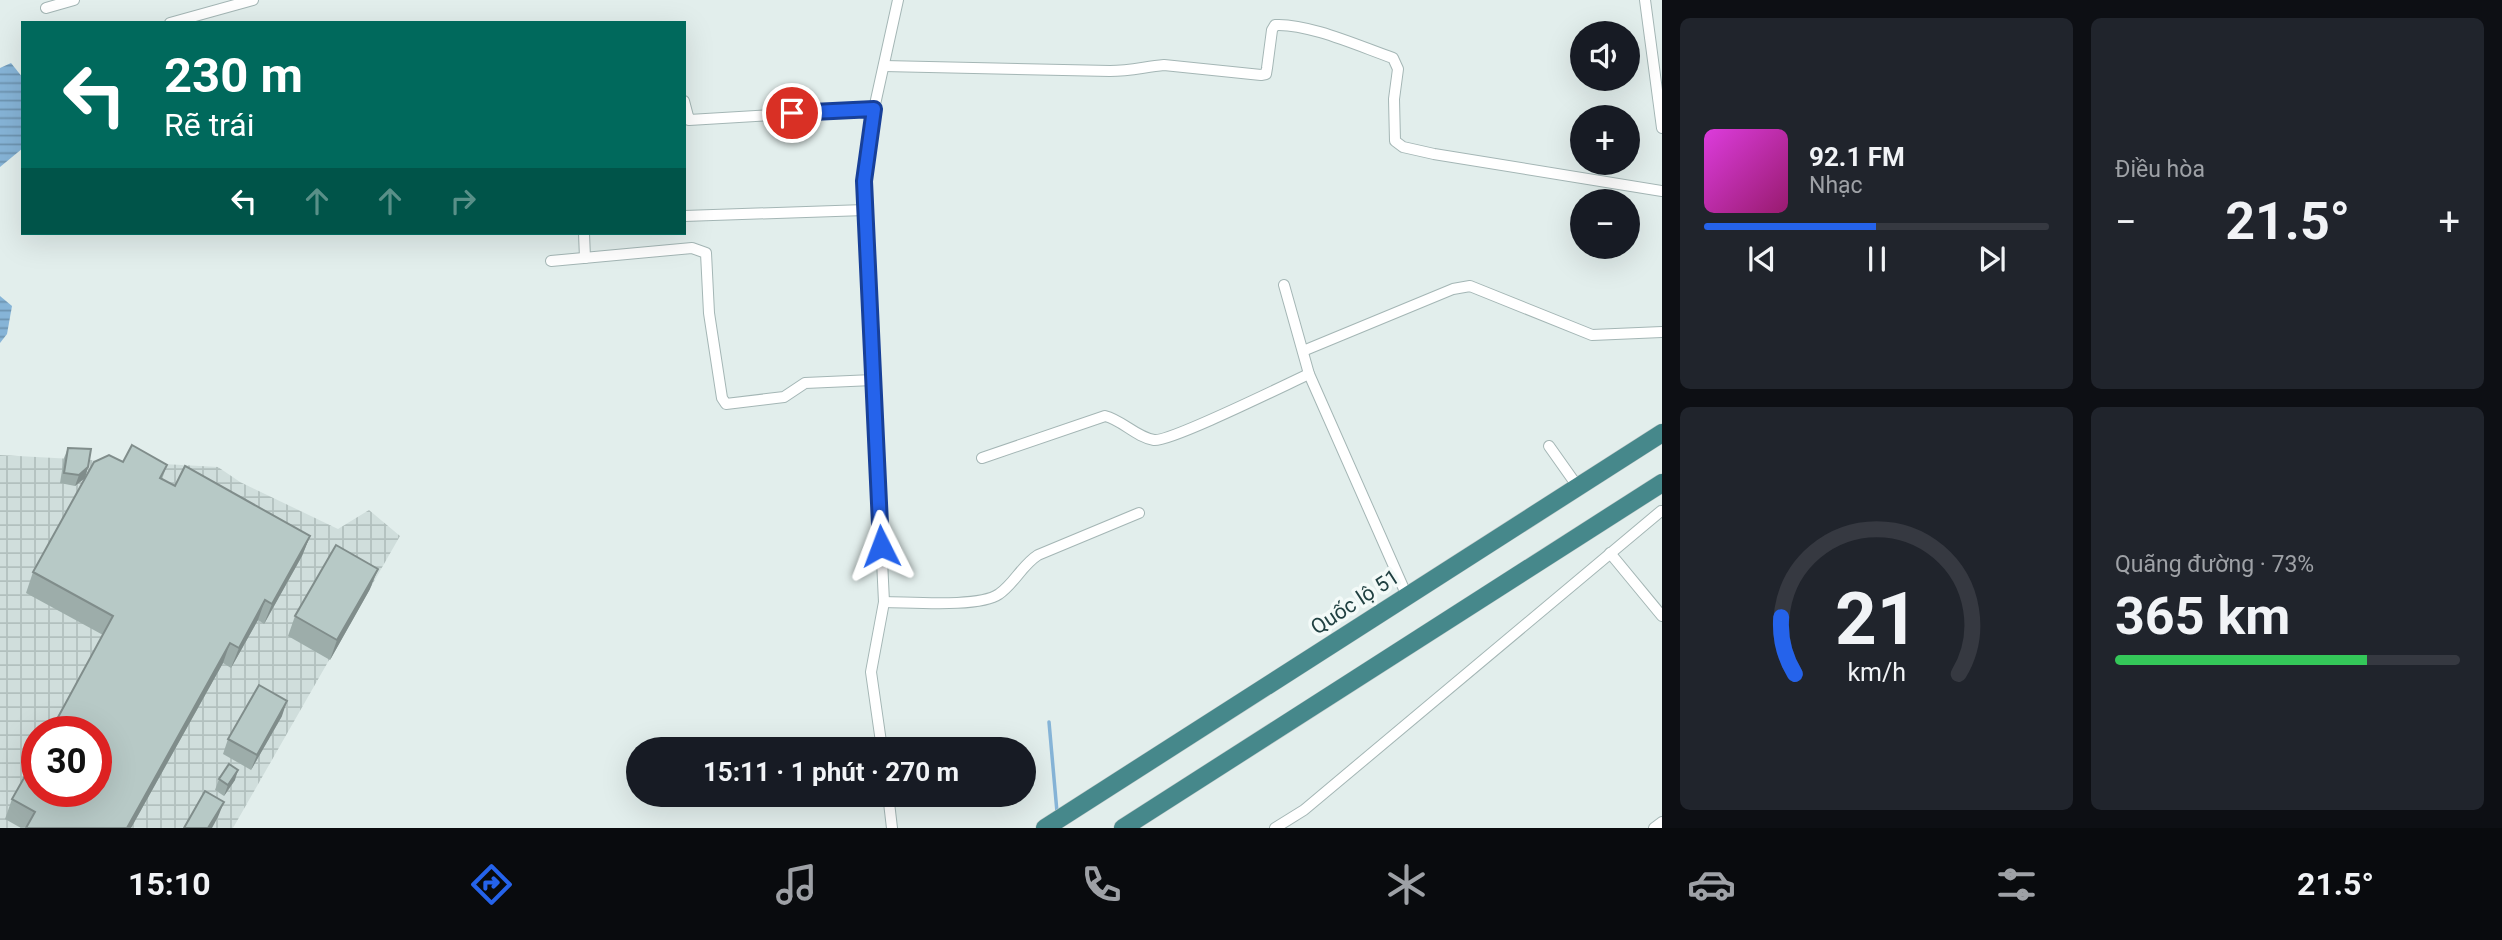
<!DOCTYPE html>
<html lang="vi">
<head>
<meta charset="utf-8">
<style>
	:root { --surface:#171b24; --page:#20242c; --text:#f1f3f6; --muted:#9ea1a6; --line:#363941; --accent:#2563eb }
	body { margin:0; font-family:Roboto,sans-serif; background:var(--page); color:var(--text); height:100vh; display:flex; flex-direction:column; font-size:26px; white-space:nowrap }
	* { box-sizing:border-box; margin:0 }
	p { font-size:23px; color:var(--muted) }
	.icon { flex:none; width:38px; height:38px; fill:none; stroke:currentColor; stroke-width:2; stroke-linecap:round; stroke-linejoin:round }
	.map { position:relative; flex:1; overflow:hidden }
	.side { display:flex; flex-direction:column; gap:18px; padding:18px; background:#0d0f14; width:840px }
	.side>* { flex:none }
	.hud { position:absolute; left:21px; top:21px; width:665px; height:214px; border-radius:0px; box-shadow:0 7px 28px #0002; background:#00695c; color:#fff; overflow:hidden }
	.fabs { position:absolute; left:1570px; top:21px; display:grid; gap:14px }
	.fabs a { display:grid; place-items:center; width:70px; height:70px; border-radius:50%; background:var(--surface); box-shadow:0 7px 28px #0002; font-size:35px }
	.speed { position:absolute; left:21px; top:716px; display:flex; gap:14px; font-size:35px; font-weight:700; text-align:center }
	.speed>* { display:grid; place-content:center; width:91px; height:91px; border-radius:50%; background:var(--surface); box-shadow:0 7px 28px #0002; line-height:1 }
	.speed .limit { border:10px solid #d22; background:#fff; color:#111 }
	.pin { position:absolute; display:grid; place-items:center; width:60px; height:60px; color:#fff; margin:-30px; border:4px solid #fff; border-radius:50%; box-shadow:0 2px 7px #0007 }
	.me { position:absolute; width:77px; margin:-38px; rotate:357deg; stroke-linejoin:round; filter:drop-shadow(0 0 5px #0008) }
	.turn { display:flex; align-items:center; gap:24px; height:147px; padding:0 28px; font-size:32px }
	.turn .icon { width:91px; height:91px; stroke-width:2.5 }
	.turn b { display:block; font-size:49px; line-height:60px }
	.lanes { display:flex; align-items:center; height:66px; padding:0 28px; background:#0003; justify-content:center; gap:35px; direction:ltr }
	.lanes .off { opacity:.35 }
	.big { font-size:52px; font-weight:700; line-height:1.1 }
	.side .widget { flex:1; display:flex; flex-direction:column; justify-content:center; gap:10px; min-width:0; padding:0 24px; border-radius:10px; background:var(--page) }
	.side .dial { align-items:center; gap:0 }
	.dial svg { height:182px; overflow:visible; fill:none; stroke:var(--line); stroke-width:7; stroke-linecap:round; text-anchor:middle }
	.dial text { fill:var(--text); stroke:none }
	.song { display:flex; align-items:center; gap:21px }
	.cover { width:84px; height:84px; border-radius:10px; background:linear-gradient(135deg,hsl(300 70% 55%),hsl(320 70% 35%)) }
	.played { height:7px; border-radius:4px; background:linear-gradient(90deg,var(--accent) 50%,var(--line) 50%) }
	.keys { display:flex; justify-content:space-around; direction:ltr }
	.heat { display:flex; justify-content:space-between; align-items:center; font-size:38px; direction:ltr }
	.charge { height:10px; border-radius:5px; background:linear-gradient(90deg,#34c759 73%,var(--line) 0) }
	.side .tiles { flex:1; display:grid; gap:18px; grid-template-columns:repeat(2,1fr) }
	.trip { position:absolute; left:626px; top:737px; width:410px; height:70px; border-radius:35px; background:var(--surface); box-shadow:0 7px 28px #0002; font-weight:700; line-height:70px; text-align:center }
	.menu { display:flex; height:112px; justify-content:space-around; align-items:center; background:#090b0e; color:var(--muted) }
	.menu .icon { width:49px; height:49px }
	.menu .active { color:var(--accent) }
	.menu b { font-size:32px; color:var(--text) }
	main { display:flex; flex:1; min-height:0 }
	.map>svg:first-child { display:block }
	.industrial { fill:url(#industrial-grid); fill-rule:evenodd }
	.water { fill:url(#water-rules) }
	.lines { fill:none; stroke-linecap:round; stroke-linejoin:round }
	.stream { stroke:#86b4d7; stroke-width:3.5 }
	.minor-casing { stroke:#a4b6b5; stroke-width:12 }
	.trunk-casing { stroke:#c1caca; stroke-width:19 }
	.minor { stroke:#fff; stroke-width:10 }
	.trunk { stroke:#46888b; stroke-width:18 }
	.wall { fill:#9dadaa }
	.shaded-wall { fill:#808d8b }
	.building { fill:#b7c9c6; stroke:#808d8b; stroke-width:2 }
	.route-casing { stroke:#184099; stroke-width:18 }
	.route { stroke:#2563eb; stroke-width:12 }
	.labels { text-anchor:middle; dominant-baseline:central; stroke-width:7; stroke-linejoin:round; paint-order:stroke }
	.street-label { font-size:21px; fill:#204041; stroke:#f3faf8 }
</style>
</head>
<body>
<main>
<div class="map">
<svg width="1662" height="828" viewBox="0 0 1662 828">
	<defs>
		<pattern id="industrial-grid" width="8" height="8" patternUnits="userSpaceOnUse" patternTransform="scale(1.75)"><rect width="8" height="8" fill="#d0dedc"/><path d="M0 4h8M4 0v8" fill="none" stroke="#b2c0be"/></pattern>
		<pattern id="water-rules" width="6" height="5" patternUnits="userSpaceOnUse" patternTransform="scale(1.75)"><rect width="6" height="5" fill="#86b4d7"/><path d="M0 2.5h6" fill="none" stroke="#6d94b0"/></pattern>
	</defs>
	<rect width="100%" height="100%" fill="#e2eeec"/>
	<path class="industrial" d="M0 455 218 467 240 482 338 529 369 510 400 536 233 828H0ZM37 732H96V791H37Z"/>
	<g class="water">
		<path d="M11 63 23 78V148L0 167V68Z"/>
		<path d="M0 296 12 306 7 334 0 343Z"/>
	</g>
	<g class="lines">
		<path class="stream" d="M1049 722 1057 812"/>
		<defs>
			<g id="minor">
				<path d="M1645 0 1662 128"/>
				<path d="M46 8 74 0"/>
				<path d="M170 23 253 0"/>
				<path d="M884 66 1110 71C1130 71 1144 67 1164 65L1261 75 1266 74 1267 68 1272 30 1275 25C1308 23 1361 47 1393 58L1398 69 1394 99 1395 141 1403 147 1434 154 1662 191"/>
				<path d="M684 101 689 120 874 109"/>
				<path d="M684 216 865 210"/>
				<path d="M584 233 585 258"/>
				<path d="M551 261 692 248 706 253 709 313 722 398 726 404 784 397 805 383 873 380"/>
				<path d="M1284 285 1309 374 1407 596"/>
				<path d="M1303 351 1453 289 1470 286 1592 335 1662 332"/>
				<path d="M1549 446 1578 487"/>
				<path d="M982 458 1105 416C1122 420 1136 437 1154 440 1170 442 1285 385 1309 374"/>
				<path d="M1610 553 1662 616"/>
				<path d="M884 602C910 602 979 608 999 594 1014 584 1022 565 1038 555L1139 513"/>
				<path d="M882 749 871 672 884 602 864 181 874 109 898 0"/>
				<path d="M888 794 892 828"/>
				<path d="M1275 828 1304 810 1661 511"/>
				<path d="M1654 828 1662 822"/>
			</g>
			<g id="trunk">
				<path d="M1045 828 1662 433"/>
				<path d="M1123 828 1662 483"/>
			</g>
		</defs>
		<use href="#minor" class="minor-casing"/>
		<use href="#trunk" class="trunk-casing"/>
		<use href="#minor" class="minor"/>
		<use href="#trunk" class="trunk"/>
	</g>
	<g class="wall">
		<path d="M68 448 88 467 85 478 75 486 60 483 64 458Z"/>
		<path d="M123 462 167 465 162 479 175 486 310 536 302 556 264 624 258 620 231 668 223 663 131 828H21L5 819 12 799 103 635 26 593 33 572Z"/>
		<path d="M370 589 330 660 288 636 295 616Z"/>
		<path d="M282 716 251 770 223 754 228 739Z"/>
		<path d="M219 779 235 780 224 796 215 790Z"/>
	</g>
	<g class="shaded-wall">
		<path d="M88 467 85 478 75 486 79 475Z"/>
		<path d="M310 536 302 556 264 624 272 604Z"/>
		<path d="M378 569 370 589 330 660 337 640Z"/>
		<path d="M265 600 258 620 231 668 239 648Z"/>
		<path d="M230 643 223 663 131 828H127Z"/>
		<path d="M287 701 282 716 251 770 257 755Z"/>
		<path d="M238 770 235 780 224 796 228 785Z"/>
		<path d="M224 802 218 817 212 828H208Z"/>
	</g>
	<g class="building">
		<path d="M132 445 167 465 160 478 175 486 185 466 310 536 272 604 265 600 239 648 230 643 127 828H26L35 812 12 799 37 755V791H96V732H50L113 616 33 572 94 462 109 455 123 462Z"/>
		<path d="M68 448 91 449 88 467 79 475 64 473Z"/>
		<path d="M336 545 378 569 337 640 295 616Z"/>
		<path d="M259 685 287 701 257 755 228 739Z"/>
		<path d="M229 764 238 770 228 785 219 779Z"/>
		<path d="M205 791 224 802 208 828H184Z"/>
	</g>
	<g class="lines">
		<defs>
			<path id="route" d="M792 113 874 109 864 181 881 546"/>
		</defs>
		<use href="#route" class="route-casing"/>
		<use href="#route" class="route"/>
	</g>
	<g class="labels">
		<g class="street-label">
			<text transform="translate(1355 602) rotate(-33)">Quốc lộ 51</text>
		</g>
	</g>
</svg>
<div class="fabs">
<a><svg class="icon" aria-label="sound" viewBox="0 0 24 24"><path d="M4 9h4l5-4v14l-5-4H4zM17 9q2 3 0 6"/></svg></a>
<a>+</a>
<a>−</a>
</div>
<div class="speed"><div class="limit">30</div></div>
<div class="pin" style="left:792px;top:113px;background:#d93025"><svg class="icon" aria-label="arrive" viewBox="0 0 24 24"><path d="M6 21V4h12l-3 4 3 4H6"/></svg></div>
<svg class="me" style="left:881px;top:546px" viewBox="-20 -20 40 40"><path d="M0-17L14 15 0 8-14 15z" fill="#2563eb" stroke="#fff" stroke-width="4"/></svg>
<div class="trip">15:11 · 1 phút · 270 m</div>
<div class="hud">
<div class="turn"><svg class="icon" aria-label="left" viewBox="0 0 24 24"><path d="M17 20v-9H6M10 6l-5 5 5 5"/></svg><div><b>230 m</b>Rẽ trái</div></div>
<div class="lanes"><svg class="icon" aria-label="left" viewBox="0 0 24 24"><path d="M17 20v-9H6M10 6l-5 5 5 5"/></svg><svg class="icon off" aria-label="ahead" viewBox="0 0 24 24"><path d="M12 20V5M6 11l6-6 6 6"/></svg><svg class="icon off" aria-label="ahead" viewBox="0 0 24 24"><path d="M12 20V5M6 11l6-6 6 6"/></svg><svg class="icon off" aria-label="right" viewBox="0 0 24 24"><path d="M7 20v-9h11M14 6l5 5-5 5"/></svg></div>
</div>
</div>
<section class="side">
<div class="tiles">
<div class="widget">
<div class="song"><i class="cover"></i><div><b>92.1 FM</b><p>Nhạc</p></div></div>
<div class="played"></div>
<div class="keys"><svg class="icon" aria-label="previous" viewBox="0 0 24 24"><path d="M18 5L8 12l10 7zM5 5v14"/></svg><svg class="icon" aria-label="pause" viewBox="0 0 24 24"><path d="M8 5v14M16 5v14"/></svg><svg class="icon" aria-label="next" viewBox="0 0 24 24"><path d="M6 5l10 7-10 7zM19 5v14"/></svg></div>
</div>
<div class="widget"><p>Điều hòa</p>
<div class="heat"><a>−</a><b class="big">21.5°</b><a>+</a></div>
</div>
<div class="widget dial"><svg viewBox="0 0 100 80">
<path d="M14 69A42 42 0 1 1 86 69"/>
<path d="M14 69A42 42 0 0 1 8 44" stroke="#2563eb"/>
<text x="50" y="56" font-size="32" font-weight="700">21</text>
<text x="50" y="72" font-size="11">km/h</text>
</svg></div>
<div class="widget"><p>Quãng đường · 73%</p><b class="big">365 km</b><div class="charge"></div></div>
</div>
</section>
</main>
<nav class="menu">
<b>15:10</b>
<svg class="icon active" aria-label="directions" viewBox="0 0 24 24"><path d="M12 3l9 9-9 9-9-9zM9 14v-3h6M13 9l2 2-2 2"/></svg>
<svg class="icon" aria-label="music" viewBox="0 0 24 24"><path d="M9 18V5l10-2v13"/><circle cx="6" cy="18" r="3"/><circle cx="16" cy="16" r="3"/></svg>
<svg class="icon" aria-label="phone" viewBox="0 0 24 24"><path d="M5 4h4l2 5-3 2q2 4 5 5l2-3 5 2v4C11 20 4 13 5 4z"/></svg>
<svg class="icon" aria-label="climate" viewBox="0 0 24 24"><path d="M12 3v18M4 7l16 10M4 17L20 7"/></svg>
<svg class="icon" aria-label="car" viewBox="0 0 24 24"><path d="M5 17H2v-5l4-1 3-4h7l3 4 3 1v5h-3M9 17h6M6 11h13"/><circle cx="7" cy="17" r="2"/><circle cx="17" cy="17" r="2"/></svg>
<svg class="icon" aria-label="filters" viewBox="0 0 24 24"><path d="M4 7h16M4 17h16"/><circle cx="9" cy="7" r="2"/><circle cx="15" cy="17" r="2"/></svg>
<b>21.5°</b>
</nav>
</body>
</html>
